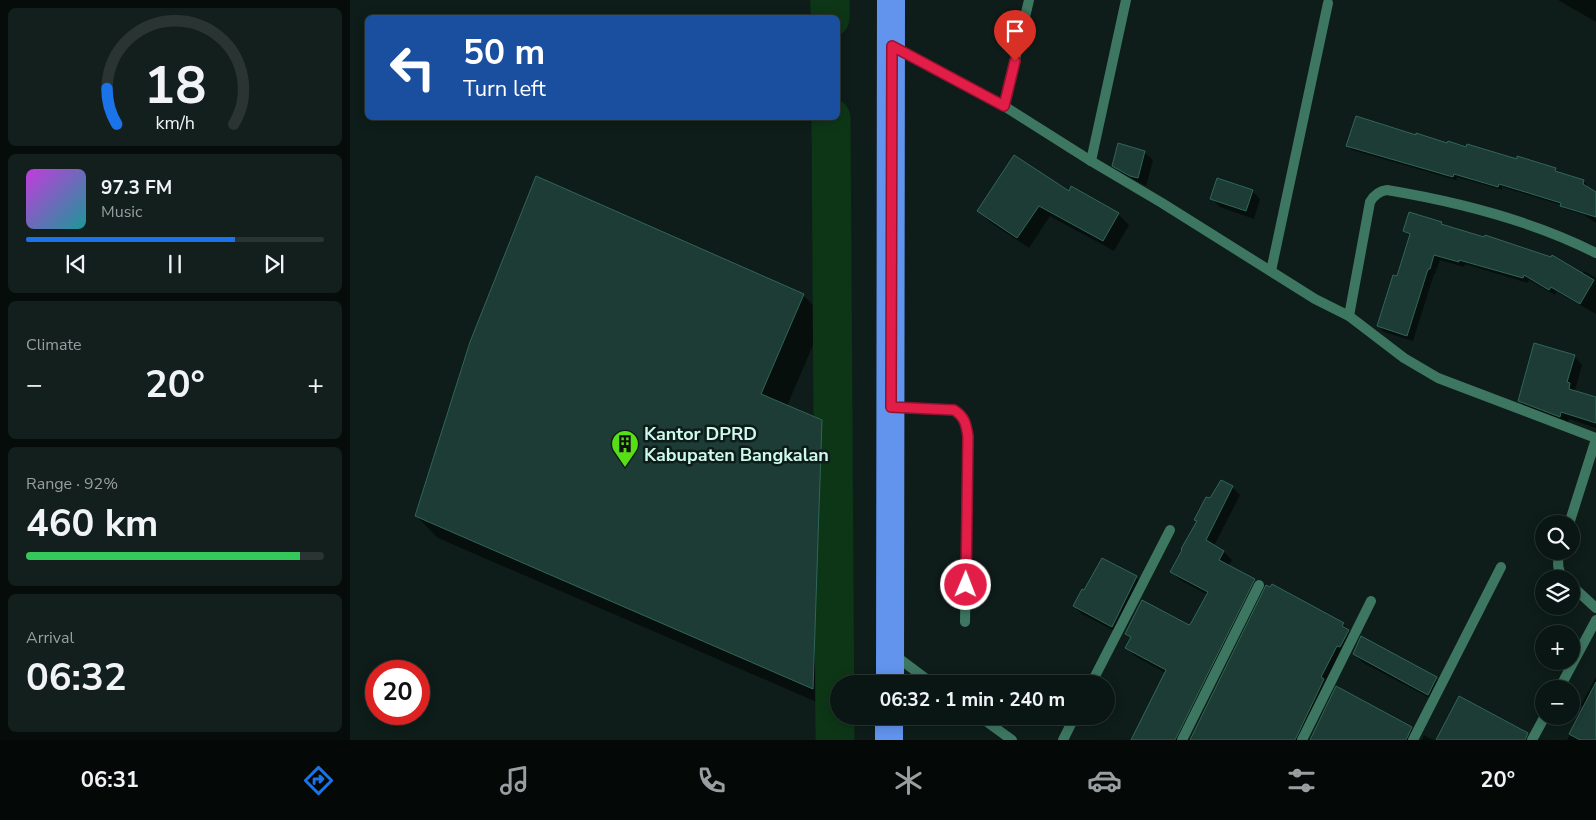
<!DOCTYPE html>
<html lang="en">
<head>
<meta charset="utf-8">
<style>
	:root { --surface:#0a1613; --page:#131f1c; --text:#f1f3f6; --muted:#999fa0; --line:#2a3533; --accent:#1a73e8 }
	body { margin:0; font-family:"Nunito Sans",sans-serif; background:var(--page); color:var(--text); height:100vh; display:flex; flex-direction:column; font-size:19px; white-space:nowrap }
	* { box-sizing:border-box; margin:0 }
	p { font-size:16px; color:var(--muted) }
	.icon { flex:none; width:28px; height:28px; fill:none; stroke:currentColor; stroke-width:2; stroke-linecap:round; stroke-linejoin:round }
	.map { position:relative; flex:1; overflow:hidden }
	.sheet { display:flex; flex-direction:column; gap:8px; padding:8px; background:#060c0a; width:350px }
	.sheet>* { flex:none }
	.banner { position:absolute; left:15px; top:15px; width:475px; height:105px; border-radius:8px; box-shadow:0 2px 12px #0003,0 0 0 1px var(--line); background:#1a4fa0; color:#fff; overflow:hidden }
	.controls { position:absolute; left:1185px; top:515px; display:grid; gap:10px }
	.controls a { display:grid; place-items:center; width:45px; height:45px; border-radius:50%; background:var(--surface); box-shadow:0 2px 12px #0003,0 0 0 1px var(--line); font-size:25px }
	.speed { position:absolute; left:15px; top:660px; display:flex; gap:10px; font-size:25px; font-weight:700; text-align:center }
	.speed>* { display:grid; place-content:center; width:65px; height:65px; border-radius:50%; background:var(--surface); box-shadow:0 2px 12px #0003,0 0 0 1px var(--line); line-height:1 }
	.speed .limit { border:8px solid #d22; background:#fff; color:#111 }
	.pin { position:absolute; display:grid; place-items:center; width:42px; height:42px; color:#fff; margin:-51px -21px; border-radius:50% 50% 50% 0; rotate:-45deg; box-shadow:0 0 5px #0007 }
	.pin .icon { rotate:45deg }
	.me { position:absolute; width:55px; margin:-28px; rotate:1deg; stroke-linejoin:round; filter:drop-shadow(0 0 4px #0008) }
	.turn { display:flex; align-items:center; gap:18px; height:105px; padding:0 15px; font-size:22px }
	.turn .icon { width:65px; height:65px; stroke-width:2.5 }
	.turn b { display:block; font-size:35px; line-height:42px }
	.big { font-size:38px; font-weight:700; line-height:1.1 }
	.sheet .widget { flex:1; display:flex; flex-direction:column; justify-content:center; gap:8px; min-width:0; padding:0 18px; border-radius:8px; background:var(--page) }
	.sheet .dial { align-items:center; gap:0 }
	.dial svg { height:130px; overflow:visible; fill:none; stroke:var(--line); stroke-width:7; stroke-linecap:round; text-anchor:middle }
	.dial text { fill:var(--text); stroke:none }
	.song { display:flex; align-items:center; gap:15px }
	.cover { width:60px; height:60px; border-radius:8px; background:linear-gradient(135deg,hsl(290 70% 55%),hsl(180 70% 35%)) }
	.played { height:5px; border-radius:2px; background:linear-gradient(90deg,var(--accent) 70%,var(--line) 70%) }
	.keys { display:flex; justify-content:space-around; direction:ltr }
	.heat { display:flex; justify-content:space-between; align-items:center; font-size:28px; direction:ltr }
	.charge { height:8px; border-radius:4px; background:linear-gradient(90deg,#34c759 92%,var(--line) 0) }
	.trip { position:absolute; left:480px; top:675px; width:285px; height:50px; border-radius:25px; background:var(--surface); box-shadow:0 2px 12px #0003,0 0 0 1px var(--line); font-weight:700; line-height:50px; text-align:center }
	.tab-bar { display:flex; height:80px; justify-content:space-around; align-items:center; background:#040908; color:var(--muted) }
	.tab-bar .icon { width:35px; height:35px }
	.tab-bar .selected { color:var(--accent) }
	.tab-bar b { font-size:22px; color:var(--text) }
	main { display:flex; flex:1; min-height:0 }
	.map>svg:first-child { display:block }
	.shadow { fill:#0007 }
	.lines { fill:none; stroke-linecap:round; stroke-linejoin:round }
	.river { stroke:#0d3616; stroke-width:39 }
	.building { fill:#1c3c35; stroke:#306659 }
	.service { stroke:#3d7761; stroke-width:10 }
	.minor { stroke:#3d7761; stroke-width:10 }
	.trunk { stroke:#6294ee; stroke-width:28 }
	.route-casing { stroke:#92132f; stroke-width:12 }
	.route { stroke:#e11d48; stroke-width:9 }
	.labels { text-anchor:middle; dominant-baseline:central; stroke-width:5; stroke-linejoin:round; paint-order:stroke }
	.poi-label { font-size:18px; font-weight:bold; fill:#cefaec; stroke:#0e1d19; text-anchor:start }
</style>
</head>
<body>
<main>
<section class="sheet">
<div class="widget dial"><svg viewBox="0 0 100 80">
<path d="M14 69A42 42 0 1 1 86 69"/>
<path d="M14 69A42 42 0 0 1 8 47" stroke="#1a73e8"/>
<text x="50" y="56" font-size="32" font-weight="700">18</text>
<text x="50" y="72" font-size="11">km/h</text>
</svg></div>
<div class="widget">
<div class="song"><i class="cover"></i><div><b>97.3 FM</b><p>Music</p></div></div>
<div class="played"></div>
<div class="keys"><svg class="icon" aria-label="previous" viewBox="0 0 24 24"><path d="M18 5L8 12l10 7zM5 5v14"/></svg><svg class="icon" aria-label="pause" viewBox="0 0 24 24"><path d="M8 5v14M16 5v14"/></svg><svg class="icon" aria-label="next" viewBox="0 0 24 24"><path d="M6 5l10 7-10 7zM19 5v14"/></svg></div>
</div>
<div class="widget"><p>Climate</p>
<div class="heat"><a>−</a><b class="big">20°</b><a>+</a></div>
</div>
<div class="widget"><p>Range · 92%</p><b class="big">460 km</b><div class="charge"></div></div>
<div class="widget"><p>Arrival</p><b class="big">06:32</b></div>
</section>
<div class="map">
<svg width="1246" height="740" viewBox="0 0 1246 740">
	<rect width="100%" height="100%" fill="#0e1d19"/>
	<g class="shadow">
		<path d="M1208 0H1246V22Z"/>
		<path d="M1098 145 1205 169 1210 174 1234 181 1237 185 1236 188 1246 194V223L1234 215 1215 209 1211 205 1152 187V190L1107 177 1106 180 1002 150 998 146Z"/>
		<path d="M794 152 803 160 796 186 772 173 764 165Z"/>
		<path d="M902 191 910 199 904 219 870 207 861 198Z"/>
		<path d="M720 192 768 214 779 225 764 251 700 216 679 248 640 222 629 211Z"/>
		<path d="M1091 223 1094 226 1232 274 1234 271 1246 278V314L1207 292 1205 295 1179 280 1178 283 1115 264 1114 267 1090 260 1085 274H1084L1063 341 1034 332 1029 326 1048 278 1060 237 1054 231Z"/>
		<path d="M453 295 475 317 437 406 472 421 494 443 485 710 88 538 66 516Z"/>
		<path d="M1224 356 1232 365 1225 390 1228 393 1246 399V428L1219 419 1218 424 1177 409 1169 401Z"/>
		<path d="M882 487 890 495 864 546 874 552 882 560 878 566 904 580 912 589 836 740H782L816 673 785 656 777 648 781 639 776 633 839 627 858 595 830 580 822 572 860 500Z"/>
		<path d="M786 577 794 585 771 634 732 614 724 606Z"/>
		<path d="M993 624 1001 632 956 740H841Z"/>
		<path d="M1012 638 1086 678 1095 686 1087 702 1012 662 1004 653Z"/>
		<path d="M1246 677V740H1217L1234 708 1231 705Z"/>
		<path d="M1061 728 1069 736 1068 740H961Z"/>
		<path d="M1074 735 1083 740H1072Z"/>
	</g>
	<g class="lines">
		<g class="river">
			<path d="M480 0V18"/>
			<path d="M481 118 485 740"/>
		</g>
	</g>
	<g class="building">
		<path d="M1006 116 1066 135V133L1097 143 1098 141 1116 147 1117 144 1167 159V156L1206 168 1205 171 1234 180 1233 184 1246 192V217L1210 206 1211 203 1149 184 1148 187 1104 174 1103 177 996 146Z"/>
		<path d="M768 143 795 151 788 178 780 176 762 166Z"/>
		<path d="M664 155 719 191 721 186 769 213 753 241 689 206 667 238 627 211Z"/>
		<path d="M186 176 454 294 411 394 472 420 463 689 65 516 120 342Z"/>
		<path d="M867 178 903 190 896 211 860 199Z"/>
		<path d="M1059 212 1092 222 1091 224 1134 237 1135 235 1201 257 1202 255 1244 280 1230 304 1201 287 1199 290 1174 275 1173 278 1109 260V262L1084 255 1080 269H1078L1057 336 1027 326 1043 275 1047 276 1060 234 1053 231Z"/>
		<path d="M1184 343 1225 355 1217 382 1220 383 1219 389 1246 397V423L1211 412 1210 417 1168 401Z"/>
		<path d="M871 480 883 486 856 540 874 551 869 560 905 579 825 740H781L816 670 775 648 781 637 775 634 792 600 839 625 841 623 858 592 820 572 832 550 831 549 847 521 844 520 856 497 860 498Z"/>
		<path d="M752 558 787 576 762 627 723 606 732 589 734 590Z"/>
		<path d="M922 584 994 623 992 626 999 630 990 647 987 646 971 677 974 679 945 740H840L916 585 920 587Z"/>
		<path d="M1011 636 1087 677 1078 695 1003 654Z"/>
		<path d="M1246 682V740H1230L1219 734Z"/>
		<path d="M986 686 1062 727 1056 740H960Z"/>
		<path d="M1109 696 1178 733 1175 740H1086Z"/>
	</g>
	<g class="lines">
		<path class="service" d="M542 407 604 410C615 417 616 424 618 436L615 622"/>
		<g class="minor">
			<path d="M543 47 654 106 741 161 812 203 965 299 999 316 1020 202C1024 195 1029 191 1037 190 1109 202 1181 220 1246 253"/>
			<path d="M654 106 679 0"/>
			<path d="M741 161 776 0"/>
			<path d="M921 271 978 3"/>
			<path d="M999 316 1054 358 1088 378 1246 438"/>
			<path d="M1219 524 1246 439"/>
			<path d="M1210 551C1207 561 1207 571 1214 579"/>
			<path d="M1221 585 1246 608"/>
			<path d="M543 654 583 684"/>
			<path d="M741 684 820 530"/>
			<path d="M1209 689 1246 620"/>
			<path d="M629 716 662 740"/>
			<path d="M713 740 725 716"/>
			<path d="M832 740 909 585"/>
			<path d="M952 740 1021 601"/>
			<path d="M1063 740 1151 567"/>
			<path d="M1182 740 1195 716"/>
		</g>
		<g class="trunk">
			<path d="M540 684 541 0"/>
			<path d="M539 740V716"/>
		</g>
	</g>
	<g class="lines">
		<defs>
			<path id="route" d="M616 585 618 436C616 424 615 417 604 410L541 407 542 46 654 106 665 61"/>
		</defs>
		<use href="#route" class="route-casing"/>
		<use href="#route" class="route"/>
	</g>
	<defs>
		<symbol id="building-pin" viewBox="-11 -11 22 30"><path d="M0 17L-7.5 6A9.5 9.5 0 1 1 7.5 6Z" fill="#58de16" stroke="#0e1d19"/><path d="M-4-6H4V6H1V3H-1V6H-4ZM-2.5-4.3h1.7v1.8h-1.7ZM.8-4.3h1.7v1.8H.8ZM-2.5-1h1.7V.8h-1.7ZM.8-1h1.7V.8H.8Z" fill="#111"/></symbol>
	</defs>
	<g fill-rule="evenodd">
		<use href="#building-pin" x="259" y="428" width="32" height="43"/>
	</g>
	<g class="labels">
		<g class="poi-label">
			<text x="294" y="434">Kantor DPRD<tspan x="294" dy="21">Kabupaten Bangkalan</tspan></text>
		</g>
	</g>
</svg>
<div class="controls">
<a><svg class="icon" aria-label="search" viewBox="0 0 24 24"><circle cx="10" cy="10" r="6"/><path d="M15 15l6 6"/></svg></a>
<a><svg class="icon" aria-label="layers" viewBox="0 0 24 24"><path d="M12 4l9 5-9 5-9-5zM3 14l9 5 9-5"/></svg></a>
<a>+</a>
<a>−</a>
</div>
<div class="speed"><div class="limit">20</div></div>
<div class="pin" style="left:665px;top:61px;background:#d93025"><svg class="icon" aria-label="arrive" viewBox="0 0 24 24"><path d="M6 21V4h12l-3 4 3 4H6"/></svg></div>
<svg class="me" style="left:616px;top:585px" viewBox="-20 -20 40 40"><circle r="17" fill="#e11d48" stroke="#fff" stroke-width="3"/><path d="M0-11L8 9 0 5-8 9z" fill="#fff"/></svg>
<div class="trip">06:32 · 1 min · 240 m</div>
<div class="banner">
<div class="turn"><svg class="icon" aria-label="left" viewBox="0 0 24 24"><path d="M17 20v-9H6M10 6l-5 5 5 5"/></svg><div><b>50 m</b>Turn left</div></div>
</div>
</div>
</main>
<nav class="tab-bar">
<b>06:31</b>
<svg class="icon selected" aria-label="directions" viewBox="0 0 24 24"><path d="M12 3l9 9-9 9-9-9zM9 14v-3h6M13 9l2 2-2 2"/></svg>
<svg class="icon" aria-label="music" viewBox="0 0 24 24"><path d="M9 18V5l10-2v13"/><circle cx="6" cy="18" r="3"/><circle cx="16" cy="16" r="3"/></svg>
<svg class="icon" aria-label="phone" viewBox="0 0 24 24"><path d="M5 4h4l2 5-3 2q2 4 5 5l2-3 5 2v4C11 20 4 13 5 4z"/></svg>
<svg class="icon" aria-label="climate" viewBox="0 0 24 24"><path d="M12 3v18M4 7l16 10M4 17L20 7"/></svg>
<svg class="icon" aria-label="car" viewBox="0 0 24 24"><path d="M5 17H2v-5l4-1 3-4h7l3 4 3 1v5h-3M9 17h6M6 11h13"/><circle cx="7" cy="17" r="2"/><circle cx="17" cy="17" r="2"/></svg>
<svg class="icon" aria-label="filters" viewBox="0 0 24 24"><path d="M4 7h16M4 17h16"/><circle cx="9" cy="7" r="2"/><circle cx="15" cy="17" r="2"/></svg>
<b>20°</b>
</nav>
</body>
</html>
